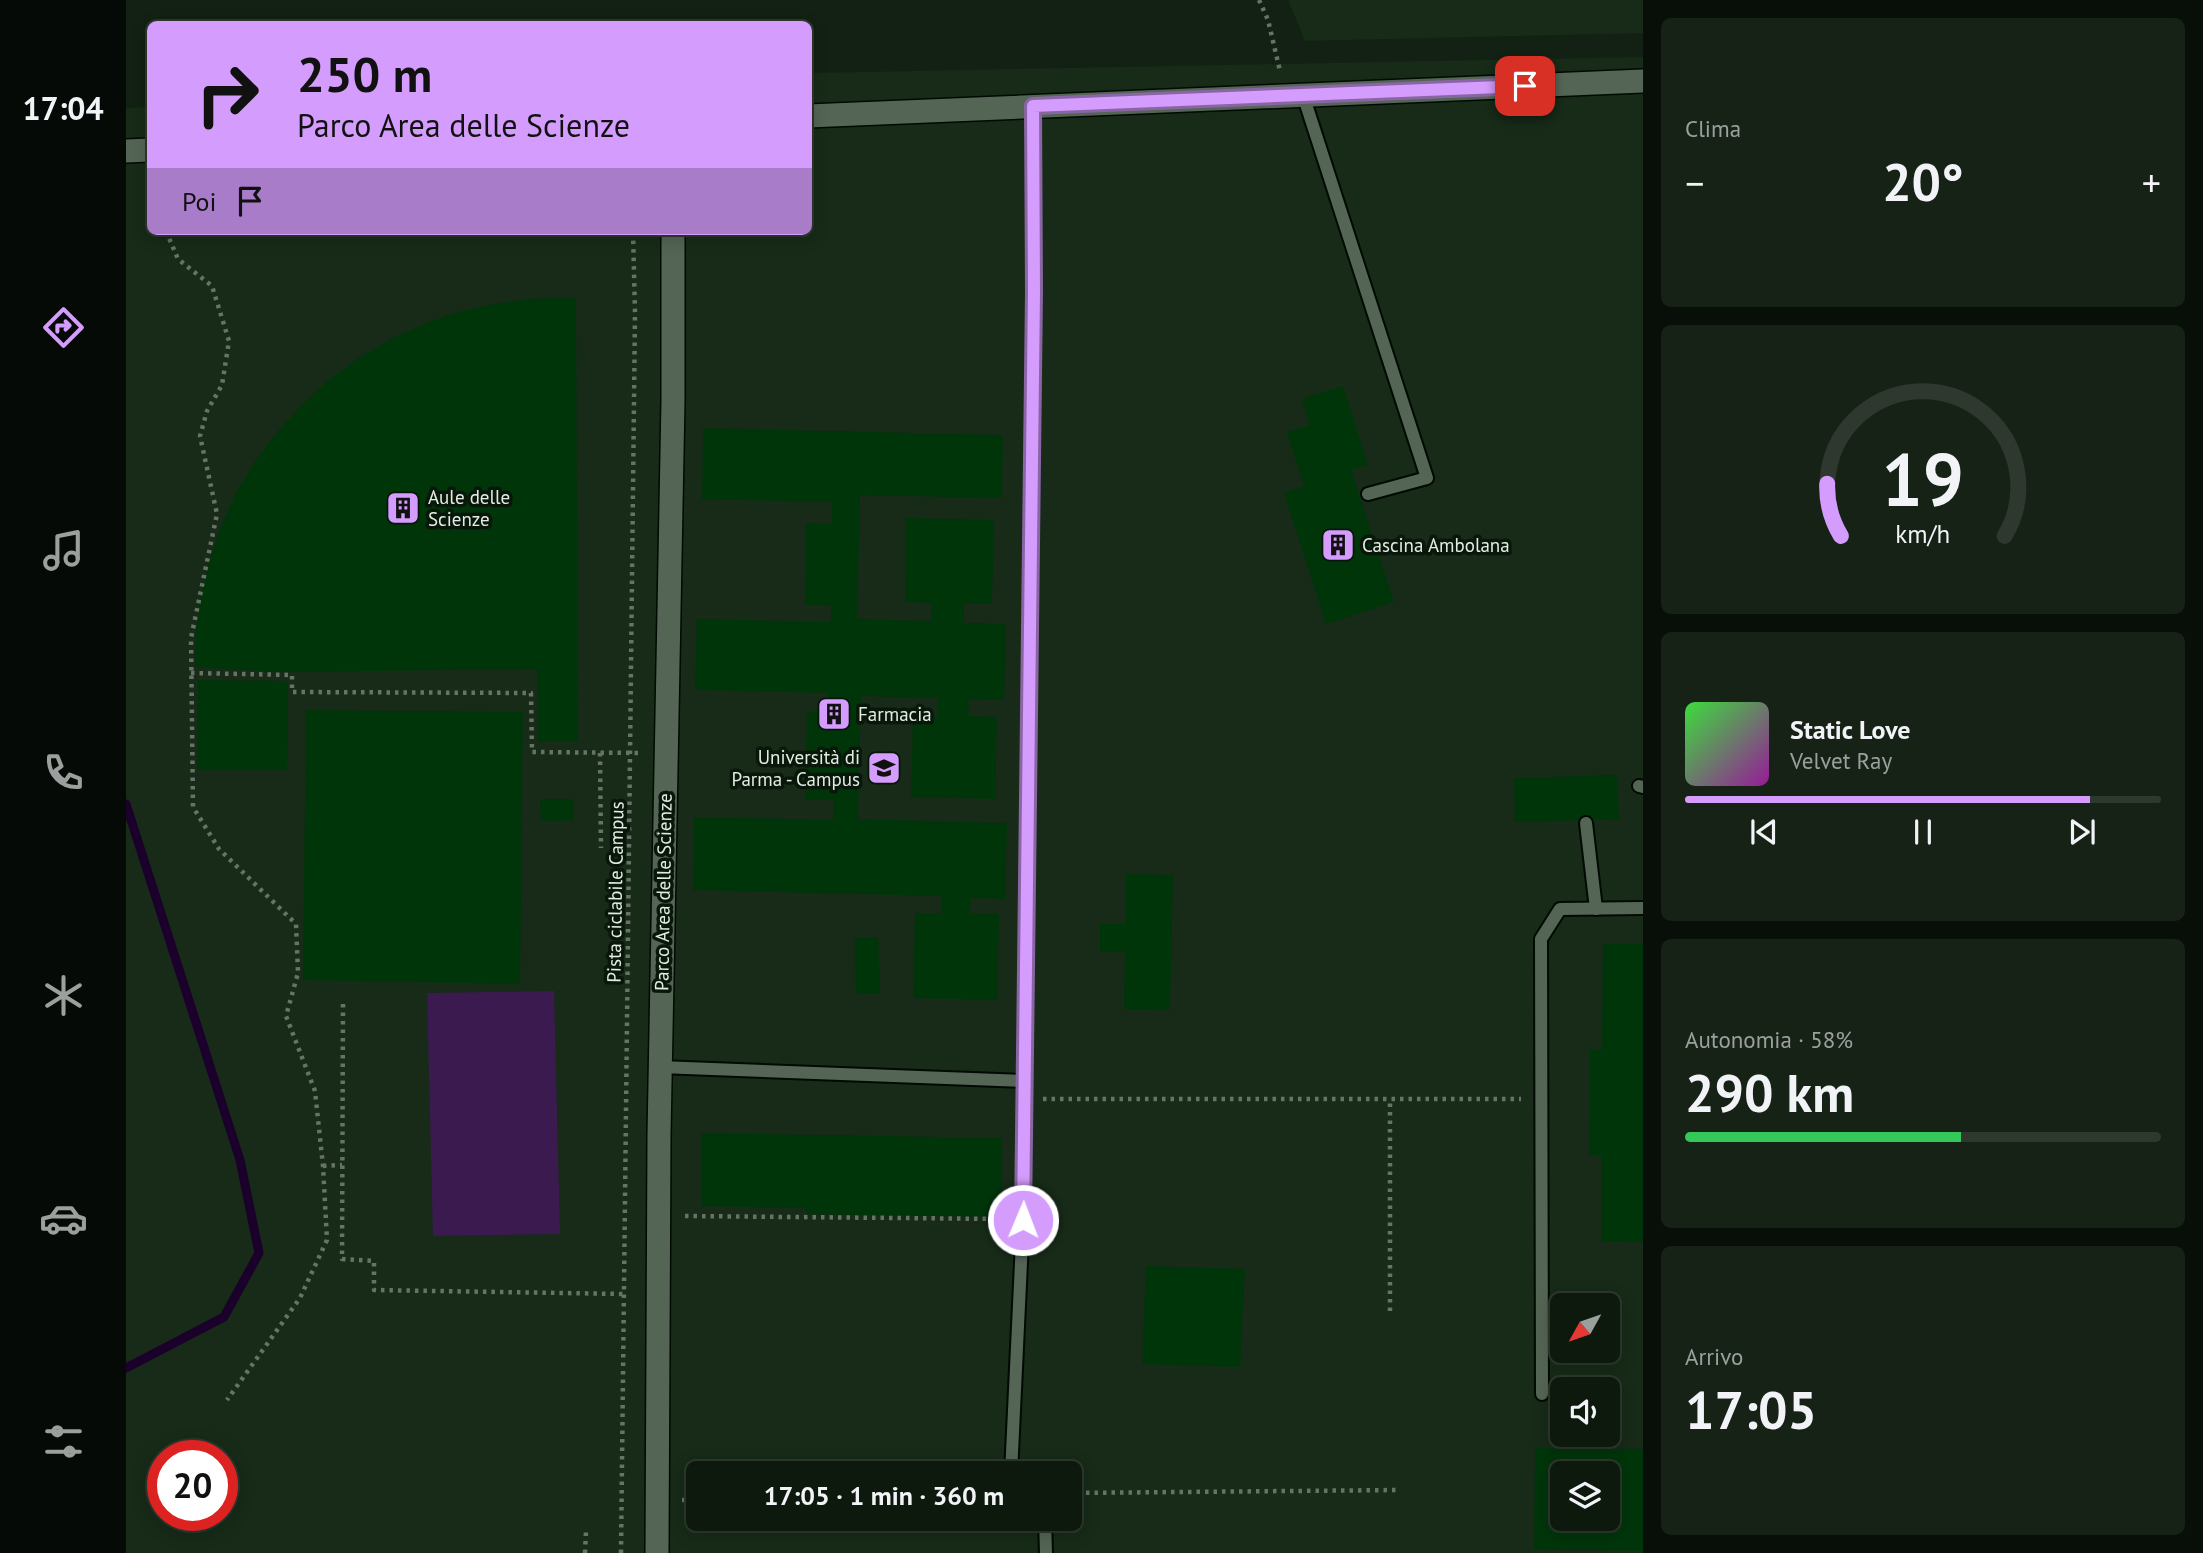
<!DOCTYPE html>
<html lang="it">
<head>
<meta charset="utf-8">
<style>
	:root { --surface:#0e190e; --page:#172217; --text:#f1f3f6; --muted:#9ba09e; --line:#2e382e; --accent:#d49cfc }
	body { margin:0; font-family:"PT Sans",sans-serif; background:var(--page); color:var(--text); height:100vh; display:flex; flex-direction:column; font-size:26px; white-space:nowrap }
	* { box-sizing:border-box; margin:0 }
	p { font-size:23px; color:var(--muted) }
	.icon { flex:none; width:38px; height:38px; fill:none; stroke:currentColor; stroke-width:2; stroke-linecap:round; stroke-linejoin:round }
	.map { position:relative; flex:1; overflow:hidden }
	.drawer { display:flex; flex-direction:column; gap:18px; padding:18px; background:#080e08; width:560px }
	.drawer>* { flex:none }
	.hud { position:absolute; left:21px; top:21px; width:665px; height:214px; border-radius:10px; box-shadow:0 4px 18px #0003,0 0 0 2px var(--line); background:#d49cfc; color:#111; overflow:hidden }
	.needle { width:46px; rotate:230deg }
	.fabs { position:absolute; left:1424px; top:1293px; display:grid; gap:14px }
	.fabs a { display:grid; place-items:center; width:70px; height:70px; border-radius:10px; background:var(--surface); box-shadow:0 4px 18px #0003,0 0 0 2px var(--line); font-size:35px }
	.speed { position:absolute; left:21px; top:1440px; display:flex; gap:14px; font-size:35px; font-weight:700; text-align:center }
	.speed>* { display:grid; place-content:center; width:91px; height:91px; border-radius:50%; background:var(--surface); box-shadow:0 4px 18px #0003,0 0 0 2px var(--line); line-height:1 }
	.speed .limit { border:10px solid #d22; background:#fff; color:#111 }
	.pin { position:absolute; display:grid; place-items:center; width:60px; height:60px; color:#fff; margin:-30px; border-radius:14px; box-shadow:0 4px 10px #0006 }
	.me { position:absolute; width:77px; margin:-38px; rotate:1deg; stroke-linejoin:round; filter:drop-shadow(0 0 5px #0008) }
	.turn { display:flex; align-items:center; gap:24px; height:147px; padding:0 35px; font-size:32px }
	.turn .icon { width:91px; height:91px; stroke-width:2.5 }
	.turn b { display:block; font-size:49px; line-height:60px }
	.then { display:flex; align-items:center; height:66px; padding:0 35px; background:#0003; gap:14px; font-size:26px }
	.big { font-size:52px; font-weight:700; line-height:1.1 }
	.drawer .tile { flex:1; display:flex; flex-direction:column; justify-content:center; gap:10px; min-width:0; padding:0 24px; border-radius:10px; background:var(--page) }
	.drawer .dial { align-items:center; gap:0 }
	.dial svg { height:182px; overflow:visible; fill:none; stroke:var(--line); stroke-width:7; stroke-linecap:round; text-anchor:middle }
	.dial text { fill:var(--text); stroke:none }
	.song { display:flex; align-items:center; gap:21px }
	.cover { width:84px; height:84px; border-radius:10px; background:linear-gradient(135deg,hsl(120 70% 55%),hsl(300 70% 35%)) }
	.played { height:7px; border-radius:4px; background:linear-gradient(90deg,var(--accent) 85%,var(--line) 85%) }
	.keys { display:flex; justify-content:space-around; direction:ltr }
	.heat { display:flex; justify-content:space-between; align-items:center; font-size:38px; direction:ltr }
	.charge { height:10px; border-radius:5px; background:linear-gradient(90deg,#34c759 58%,var(--line) 0) }
	.trip { position:absolute; left:560px; top:1461px; width:396px; height:70px; border-radius:10px; background:var(--surface); box-shadow:0 4px 18px #0003,0 0 0 2px var(--line); font-weight:700; line-height:70px; text-align:center }
	main { display:flex; flex:1; min-height:0 }
	.dock { display:flex; flex-direction:column; width:126px; justify-content:space-around; align-items:center; background:#060a06; color:var(--muted) }
	.dock .icon { width:49px; height:49px }
	.dock .current { color:var(--accent) }
	.dock b { font-size:32px; color:var(--text) }
	.map>svg:first-child { display:block }
	.built { fill:#172b18; fill-rule:evenodd }
	.grass { fill:#3b1b4f }
	.lines { fill:none; stroke-linecap:round; stroke-linejoin:round }
	.stream { stroke:#1a002a; stroke-width:9 }
	.building { fill:#00350a; fill-rule:evenodd }
	.lane-casing { stroke:#010a02; stroke-width:16 }
	.street-casing { stroke:#010a02; stroke-width:26 }
	.path { stroke:#667366; stroke-width:4.5; stroke-dasharray:3.5 5; stroke-linecap:butt }
	.lane { stroke:#546555; stroke-width:12 }
	.street { stroke:#546555; stroke-width:23 }
	.route-casing { stroke:#8a65a4; stroke-width:18 }
	.route { stroke:#d49cfc; stroke-width:12 }
	.labels { text-anchor:middle; dominant-baseline:central; stroke-width:7; stroke-linejoin:round; paint-order:stroke }
	.poi-label { font-size:19px; fill:#e2ece2; stroke:#09170a; text-anchor:start }
	.street-label { font-size:19px; fill:#e2ece2; stroke:#09170a }
</style>
</head>
<body>
<main>
<nav class="dock">
<b>17:04</b>
<svg class="icon current" aria-label="directions" viewBox="0 0 24 24"><path d="M12 3l9 9-9 9-9-9zM9 14v-3h6M13 9l2 2-2 2"/></svg>
<svg class="icon" aria-label="music" viewBox="0 0 24 24"><path d="M9 18V5l10-2v13"/><circle cx="6" cy="18" r="3"/><circle cx="16" cy="16" r="3"/></svg>
<svg class="icon" aria-label="phone" viewBox="0 0 24 24"><path d="M5 4h4l2 5-3 2q2 4 5 5l2-3 5 2v4C11 20 4 13 5 4z"/></svg>
<svg class="icon" aria-label="climate" viewBox="0 0 24 24"><path d="M12 3v18M4 7l16 10M4 17L20 7"/></svg>
<svg class="icon" aria-label="car" viewBox="0 0 24 24"><path d="M5 17H2v-5l4-1 3-4h7l3 4 3 1v5h-3M9 17h6M6 11h13"/><circle cx="7" cy="17" r="2"/><circle cx="17" cy="17" r="2"/></svg>
<svg class="icon" aria-label="filters" viewBox="0 0 24 24"><path d="M4 7h16M4 17h16"/><circle cx="9" cy="7" r="2"/><circle cx="15" cy="17" r="2"/></svg>
</nav>
<div class="map">
<svg width="1517" height="1553" viewBox="0 0 1517 1553">
	<rect width="100%" height="100%" fill="#122113"/>
	<g class="built">
		<path d="M1162 0H1517V33L1179 41Z"/>
		<path d="M1517 57V1553H0V108L24 107V231H682L683 73ZM1437 1306H1482V1351H1437ZM1437 1390H1482V1435H1437ZM37 1456H96V1516H37ZM572 1474H943V1519H572ZM1437 1474H1482V1519H1437Z"/>
	</g>
	<path class="grass" d="M428 991 434 1234 307 1236 301 993Z"/>
	<g class="lines">
		<path class="stream" d="M0 804 114 1160 133 1253 98 1317 0 1368"/>
	</g>
	<g class="building">
		<path d="M450 298 452 741H412L411 669 153 672 69 667 70 630 75 594 84 559 96 524 111 491 130 460 152 431 177 404 204 379 233 358 265 339 298 324 332 312 368 304 404 299Z"/>
		<path d="M1217 386 1242 465 1225 470 1268 602 1200 624 1158 493 1178 486 1161 432 1184 425 1176 399Z"/>
		<path d="M577 428 877 435 876 498 734 495 731 619 805 621 806 603 779 602 780 518 868 520 866 604H838V623L880 624 878 700 843 699 842 716 871 717 869 799 785 797 787 716 811 717 812 698 735 696 732 819 881 823 879 899 845 898 844 913 873 914 871 1000 787 998 789 913H815V896L567 890 568 817 707 820V800H679L681 712H702V693L569 690 571 619 705 622V605H679L680 523 706 524V502L576 499Z"/>
		<path d="M72 680 162 681 161 770H71Z"/>
		<path d="M180 710 397 712 394 984 177 980Z"/>
		<path d="M1491 775 1493 819 1389 822 1388 778Z"/>
		<path d="M414 799H447L448 820 415 821Z"/>
		<path d="M1000 874 1047 875 1044 1010 998 1009 999 952H974V924H1000Z"/>
		<path d="M752 937 754 993 730 994 729 938Z"/>
		<path d="M1477 944H1517V1242L1475 1241V1155H1463L1464 1050H1476Z"/>
		<path d="M575 1133 876 1138V1217L680 1214V1208L575 1206Z"/>
		<path d="M1020 1266 1119 1269 1114 1367 1016 1364Z"/>
		<path d="M1409 1448 1517 1449V1551L1408 1549ZM1437 1474H1482V1519H1437Z"/>
	</g>
	<g class="lines">
		<defs>
			<g id="lane">
				<path d="M1177 95 1301 478 1242 494"/>
				<path d="M1513 786 1517 787"/>
				<path d="M1460 823 1470 909"/>
				<path d="M534 1067 899 1081"/>
				<path d="M1416 1394 1415 939 1434 909 1517 908"/>
				<path d="M885 1474 897 1220 908 291 907 106"/>
				<path d="M919 1519 920 1553"/>
			</g>
			<g id="street">
				<path d="M682 116 1517 81"/>
				<path d="M0 151 24 150"/>
				<path d="M531 1553 533 1135 547 401V231"/>
			</g>
		</defs>
		<use href="#lane" class="lane-casing"/>
		<use href="#street" class="street-casing"/>
		<g class="path">
			<path d="M1133 0 1142 20 1154 71"/>
			<path d="M40 231 52 259 86 286 103 341 96 385 81 411 74 436 91 514 65 638 67 807 93 849 170 924 172 973 160 1016 189 1091 197 1166 201 1240 174 1298 101 1400"/>
			<path d="M65 673 166 675V692L405 693 406 752 515 753"/>
			<path d="M474 753 475 848"/>
			<path d="M217 1004 216 1259 248 1261V1290L499 1294"/>
			<path d="M917 1099H1395"/>
			<path d="M197 1166 216 1165"/>
			<path d="M559 1216 879 1219"/>
			<path d="M1264 1311V1099"/>
			<path d="M943 1493 1274 1490"/>
			<path d="M556 1500H572"/>
			<path d="M459 1553 460 1531"/>
			<path d="M495 1553 509 313 507 231"/>
		</g>
		<use href="#lane" class="lane"/>
		<use href="#street" class="street"/>
	</g>
	<g class="lines">
		<defs>
			<path id="route" d="M897 1220 908 291 907 106 1399 86"/>
		</defs>
		<use href="#route" class="route-casing"/>
		<use href="#route" class="route"/>
	</g>
	<defs>
		<symbol id="building-square" viewBox="-11 -11 22 22"><rect x="-9" y="-9" width="18" height="18" rx="4" fill="#d49cfc" stroke="#09170a"/><path d="M-4-6H4V6H1V3H-1V6H-4ZM-2.5-4.3h1.7v1.8h-1.7ZM.8-4.3h1.7v1.8H.8ZM-2.5-1h1.7V.8h-1.7ZM.8-1h1.7V.8H.8Z" fill="#111"/></symbol>
		<symbol id="university-square" viewBox="-11 -11 22 22"><rect x="-9" y="-9" width="18" height="18" rx="4" fill="#d49cfc" stroke="#09170a"/><path d="M0-5L7-2L0 1L-7-2ZM-4 1L0 2.5L4 1V4Q0 6-4 4Z" fill="#111"/></symbol>
	</defs>
	<g fill-rule="evenodd">
		<use href="#building-square" x="258" y="489" width="38" height="38"/>
		<use href="#building-square" x="1193" y="526" width="38" height="38"/>
		<use href="#building-square" x="689" y="695" width="38" height="38"/>
		<use href="#university-square" x="739" y="749" width="38" height="38"/>
	</g>
	<g class="labels">
		<g class="poi-label">
			<text x="302" y="497">Aule delle<tspan x="302" dy="22">Scienze</tspan></text>
			<text x="1236" y="545">Cascina Ambolana</text>
			<text x="732" y="714">Farmacia</text>
			<text x="734" y="757" text-anchor="end">Università di<tspan x="734" dy="22">Parma - Campus</tspan></text>
		</g>
		<g class="street-label">
			<text transform="translate(489 892) rotate(-89)">Pista ciclabile Campus</text>
			<text transform="translate(537 892) rotate(-89)">Parco Area delle Scienze</text>
		</g>
	</g>
</svg>
<div class="fabs">
<a><svg class="needle" viewBox="-14 -14 28 28"><path d="M0-13l5 13h-10z" fill="#e53935"/><path d="M0 13l5-13h-10z" fill="#9ba09e"/></svg></a>
<a><svg class="icon" aria-label="sound" viewBox="0 0 24 24"><path d="M4 9h4l5-4v14l-5-4H4zM17 9q2 3 0 6"/></svg></a>
<a><svg class="icon" aria-label="layers" viewBox="0 0 24 24"><path d="M12 4l9 5-9 5-9-5zM3 14l9 5 9-5"/></svg></a>
</div>
<div class="speed"><div class="limit">20</div></div>
<div class="pin" style="left:1399px;top:86px;background:#d93025"><svg class="icon" aria-label="arrive" viewBox="0 0 24 24"><path d="M6 21V4h12l-3 4 3 4H6"/></svg></div>
<svg class="me" style="left:897px;top:1220px" viewBox="-20 -20 40 40"><circle r="17" fill="#d49cfc" stroke="#fff" stroke-width="3"/><path d="M0-11L8 9 0 5-8 9z" fill="#fff"/></svg>
<div class="trip">17:05 · 1 min · 360 m</div>
<div class="hud">
<div class="turn"><svg class="icon" aria-label="right" viewBox="0 0 24 24"><path d="M7 20v-9h11M14 6l5 5-5 5"/></svg><div><b>250 m</b>Parco Area delle Scienze</div></div>
<div class="then">Poi<svg class="icon" aria-label="arrive" viewBox="0 0 24 24"><path d="M6 21V4h12l-3 4 3 4H6"/></svg></div>
</div>
</div>
<section class="drawer">
<div class="tile"><p>Clima</p>
<div class="heat"><a>−</a><b class="big">20°</b><a>+</a></div>
</div>
<div class="tile dial"><svg viewBox="0 0 100 80">
<path d="M14 69A42 42 0 1 1 86 69"/>
<path d="M14 69A42 42 0 0 1 8 46" stroke="#d49cfc"/>
<text x="50" y="56" font-size="32" font-weight="700">19</text>
<text x="50" y="72" font-size="11">km/h</text>
</svg></div>
<div class="tile">
<div class="song"><i class="cover"></i><div><b>Static Love</b><p>Velvet Ray</p></div></div>
<div class="played"></div>
<div class="keys"><svg class="icon" aria-label="previous" viewBox="0 0 24 24"><path d="M18 5L8 12l10 7zM5 5v14"/></svg><svg class="icon" aria-label="pause" viewBox="0 0 24 24"><path d="M8 5v14M16 5v14"/></svg><svg class="icon" aria-label="next" viewBox="0 0 24 24"><path d="M6 5l10 7-10 7zM19 5v14"/></svg></div>
</div>
<div class="tile"><p>Autonomia · 58%</p><b class="big">290 km</b><div class="charge"></div></div>
<div class="tile"><p>Arrivo</p><b class="big">17:05</b></div>
</section>
</main>
</body>
</html>
